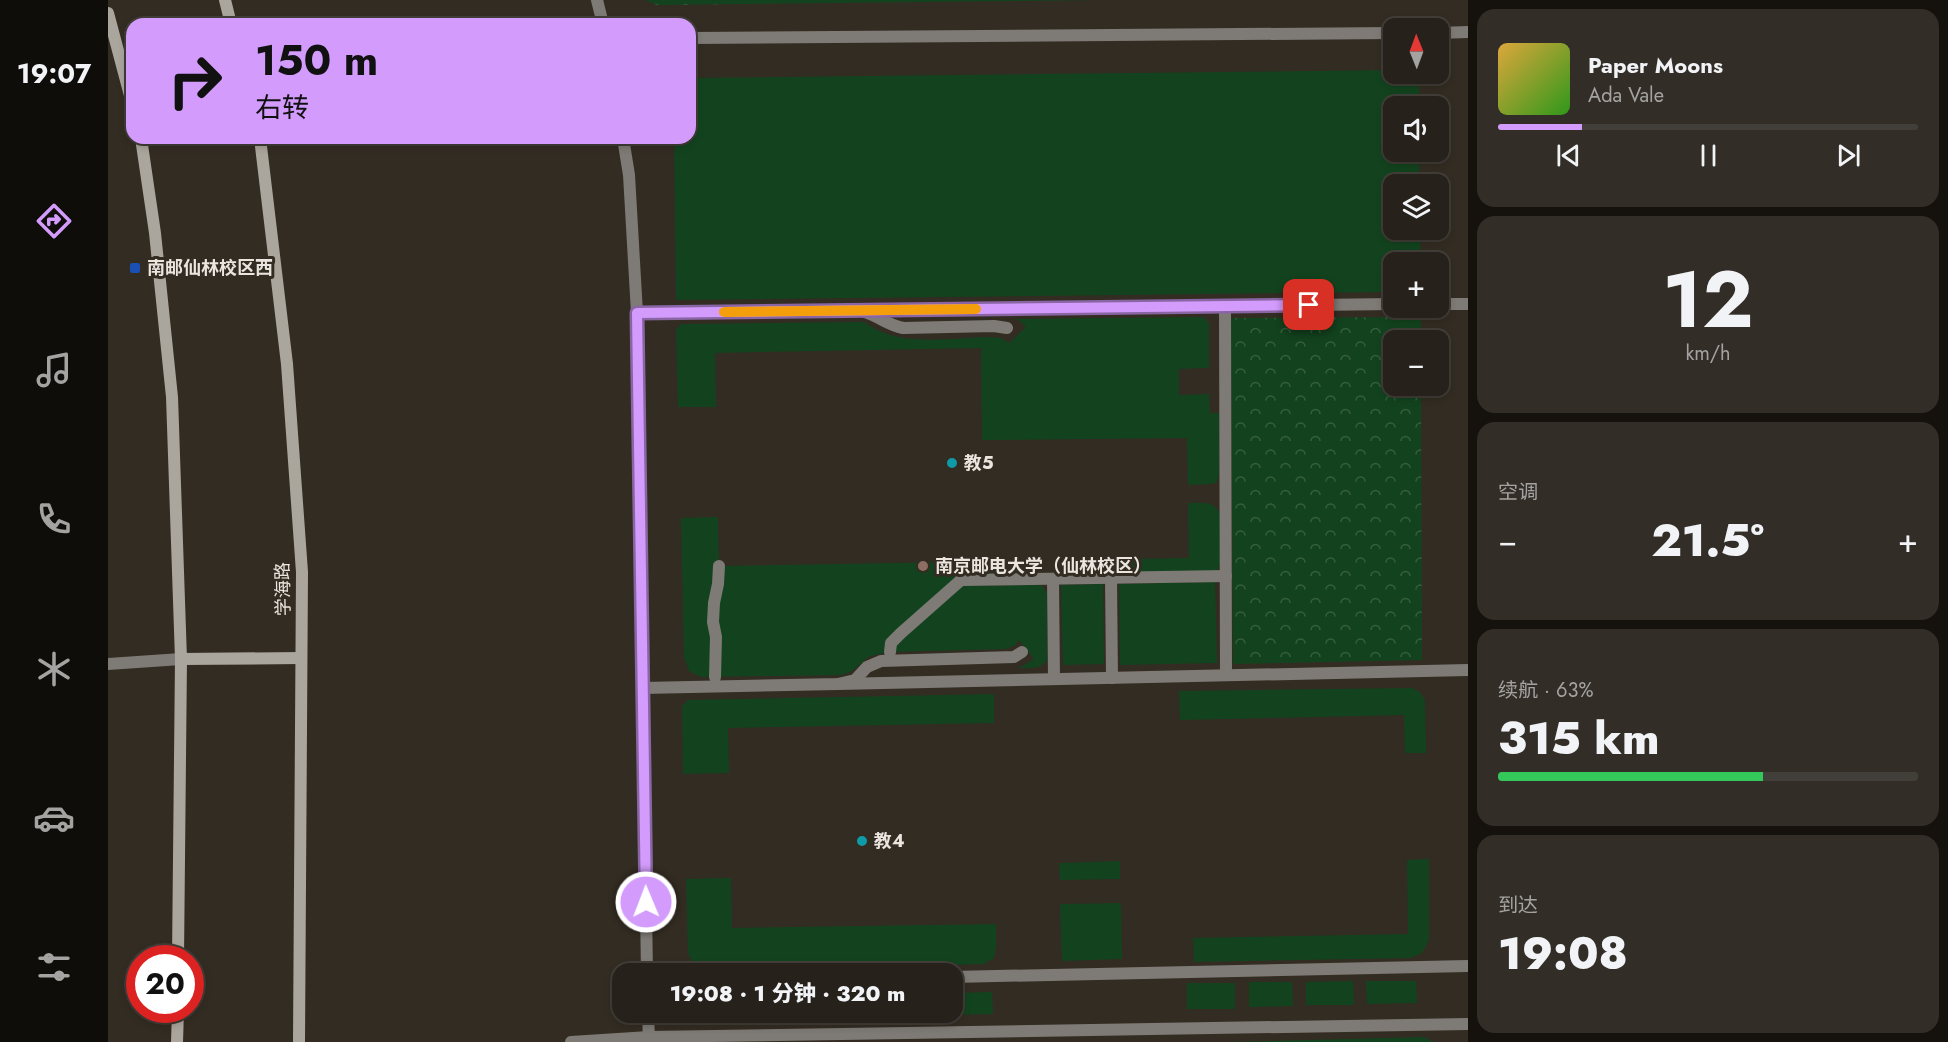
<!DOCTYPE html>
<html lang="zh">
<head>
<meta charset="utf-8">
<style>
	:root { --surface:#26211a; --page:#322e27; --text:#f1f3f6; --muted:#a4a3a2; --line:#423e39; --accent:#d39cfc }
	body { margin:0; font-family:Jost,"Noto Sans SC",sans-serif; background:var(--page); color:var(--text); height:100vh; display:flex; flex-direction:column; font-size:22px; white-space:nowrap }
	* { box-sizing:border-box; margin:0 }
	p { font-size:20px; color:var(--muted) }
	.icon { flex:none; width:33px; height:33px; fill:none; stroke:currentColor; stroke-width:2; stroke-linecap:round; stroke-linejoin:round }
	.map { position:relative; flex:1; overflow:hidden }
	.sheet { display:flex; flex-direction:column; gap:9px; padding:9px; background:#15120e; width:480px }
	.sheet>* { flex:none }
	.top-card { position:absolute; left:18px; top:18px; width:570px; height:126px; border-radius:18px; box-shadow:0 3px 9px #0003,0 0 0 2px var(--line); background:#d39cfc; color:#111; overflow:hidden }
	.needle { width:39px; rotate:359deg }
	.buttons { position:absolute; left:1275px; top:18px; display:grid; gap:12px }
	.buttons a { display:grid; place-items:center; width:66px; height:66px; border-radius:12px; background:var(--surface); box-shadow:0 3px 9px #0003,0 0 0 2px var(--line); font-size:30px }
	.speed { position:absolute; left:18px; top:945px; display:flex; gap:12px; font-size:30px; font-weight:700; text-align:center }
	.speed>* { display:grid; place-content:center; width:78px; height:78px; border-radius:50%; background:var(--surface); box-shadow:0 3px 9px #0003,0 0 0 2px var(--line); line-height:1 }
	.speed .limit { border:9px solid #d22; background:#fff; color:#111 }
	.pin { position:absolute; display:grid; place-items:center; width:51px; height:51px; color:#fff; margin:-26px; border-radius:12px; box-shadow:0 3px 9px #0006 }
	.me { position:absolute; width:66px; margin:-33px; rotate:359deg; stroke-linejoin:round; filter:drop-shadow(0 0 4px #0008) }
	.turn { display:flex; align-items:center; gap:21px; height:126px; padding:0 30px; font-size:27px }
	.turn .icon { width:78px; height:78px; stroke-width:2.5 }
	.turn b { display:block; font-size:42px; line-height:51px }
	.big { font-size:45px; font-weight:800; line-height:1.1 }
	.sheet .tile { flex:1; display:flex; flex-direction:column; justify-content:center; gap:9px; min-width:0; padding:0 21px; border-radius:18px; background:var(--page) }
	.sheet .dial { align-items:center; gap:0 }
	.dial b { font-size:78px; line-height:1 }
	.song { display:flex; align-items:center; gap:18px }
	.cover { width:72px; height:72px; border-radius:9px; background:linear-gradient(135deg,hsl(40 70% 55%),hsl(110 70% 35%)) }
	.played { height:6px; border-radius:3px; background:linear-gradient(90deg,var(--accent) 20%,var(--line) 20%) }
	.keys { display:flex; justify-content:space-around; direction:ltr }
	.heat { display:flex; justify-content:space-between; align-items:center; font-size:33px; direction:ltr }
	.charge { height:9px; border-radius:4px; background:linear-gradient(90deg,#34c759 63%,var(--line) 0) }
	.trip { position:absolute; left:504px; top:963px; width:351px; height:60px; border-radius:18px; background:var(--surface); box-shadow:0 3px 9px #0003,0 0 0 2px var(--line); font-weight:800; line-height:60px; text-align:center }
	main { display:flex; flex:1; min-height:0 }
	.menu { display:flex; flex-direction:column; width:108px; justify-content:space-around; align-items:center; background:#0f0d0a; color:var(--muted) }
	.menu .icon { width:42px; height:42px }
	.menu .current { color:var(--accent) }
	.menu b { font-size:27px; color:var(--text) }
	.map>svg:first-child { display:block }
	.grass { fill:#13431e }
	.forest { fill:url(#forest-crowns) }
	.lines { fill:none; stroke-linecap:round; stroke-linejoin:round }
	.lane { stroke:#7e7a75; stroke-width:12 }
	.street { stroke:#7e7a75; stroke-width:12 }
	.secondary { stroke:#aba69d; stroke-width:12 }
	.route-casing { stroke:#8965a4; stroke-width:15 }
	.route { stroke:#d39cfc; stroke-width:10 }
	.slow { stroke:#f59e0b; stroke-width:10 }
	.transit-dot { fill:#1a4fb4; stroke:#332c22; stroke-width:2 }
	.culture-dot { fill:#0f9aa8; stroke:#332c22; stroke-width:2 }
	.education-dot { fill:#8d6e63; stroke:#332c22; stroke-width:2 }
	.labels { text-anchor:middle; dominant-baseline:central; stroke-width:6; stroke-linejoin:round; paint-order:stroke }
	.poi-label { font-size:18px; font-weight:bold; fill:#eae5df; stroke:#332c22; text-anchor:start }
	.street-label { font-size:18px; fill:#eae5df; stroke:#332c22 }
</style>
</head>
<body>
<main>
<nav class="menu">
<b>19:07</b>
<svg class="icon current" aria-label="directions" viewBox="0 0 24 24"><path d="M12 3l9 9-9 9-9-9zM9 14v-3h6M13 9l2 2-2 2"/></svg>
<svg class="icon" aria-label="music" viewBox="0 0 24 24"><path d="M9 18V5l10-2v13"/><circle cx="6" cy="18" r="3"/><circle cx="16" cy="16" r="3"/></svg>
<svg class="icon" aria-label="phone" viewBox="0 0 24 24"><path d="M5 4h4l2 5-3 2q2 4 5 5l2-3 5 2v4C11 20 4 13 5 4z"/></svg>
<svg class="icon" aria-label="climate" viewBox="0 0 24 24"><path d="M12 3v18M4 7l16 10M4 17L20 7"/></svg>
<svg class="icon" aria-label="car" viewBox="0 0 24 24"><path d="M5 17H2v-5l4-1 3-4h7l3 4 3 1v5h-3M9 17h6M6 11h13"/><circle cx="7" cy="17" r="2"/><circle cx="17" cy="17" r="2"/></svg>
<svg class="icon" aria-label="filters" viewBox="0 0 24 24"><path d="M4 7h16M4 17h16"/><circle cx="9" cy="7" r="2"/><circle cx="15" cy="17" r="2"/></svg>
</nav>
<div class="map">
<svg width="1360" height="1042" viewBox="0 0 1360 1042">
	<defs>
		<pattern id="forest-crowns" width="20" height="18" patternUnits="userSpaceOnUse" patternTransform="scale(1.5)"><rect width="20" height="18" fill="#13431e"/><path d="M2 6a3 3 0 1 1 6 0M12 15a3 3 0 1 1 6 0" fill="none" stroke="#365e3e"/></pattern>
	</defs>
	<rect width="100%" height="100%" fill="#332c22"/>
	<g class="grass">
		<path d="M1285 70 1286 74H1311V106H1286V152H1311L1312 184H1286V230H1312L1313 262H1286L1285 292 568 300 566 138H582V78Z"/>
		<path d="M1095 317 1101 323V368L1071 369V395L1101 394 1102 413H1111V474L1109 482 1103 484 1080 485 1079 438 874 440 873 348 607 353 608 407H570L568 330 573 324 756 322C791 348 840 338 881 337L893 338 901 343 918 327 912 321 905 319Z"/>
		<path d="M1080 503C1094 503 1106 500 1112 514V564L1109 571 1028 575 1023 567V559L1081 558Z"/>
		<path d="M610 517 611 566 846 562V586L933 585 939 592V660C932 670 923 668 911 668L926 659 911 640 906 646 897 649 782 652 762 656 744 671 734 675 593 677 581 671 576 657 573 518Z"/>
		<path d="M921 561V576L864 577V562Z"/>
		<path d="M1107 582 1109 663 1012 665 1011 584Z"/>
		<path d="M995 584 996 664 955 665 953 585Z"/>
		<path d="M1304 688 1312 692 1317 700 1318 753H1297L1296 715 1072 720 1071 691Z"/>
		<path d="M886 694V723L620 728 621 773 575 774 574 706 580 700Z"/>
		<path d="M1321 859V940L1314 953 1303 958 1086 962 1085 938 1300 934 1299 860Z"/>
		<path d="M1012 861V879L952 880 951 863Z"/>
		<path d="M623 878 624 928 888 924V946L886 958 876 964 596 972 585 965 580 952 578 879Z"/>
		<path d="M1013 903 1014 959 954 961 952 904Z"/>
		<path d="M1245 981 1246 1005H1198V982Z"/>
		<path d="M1258 981H1308L1309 1003 1259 1004Z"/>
		<path d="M1141 982H1184L1185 1006 1141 1007Z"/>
		<rect x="1079" y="983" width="48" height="26"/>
		<path d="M884 992 885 1014 837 1015V1013L844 1012 845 993Z"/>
		<rect x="597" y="1013" width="48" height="6"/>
		<path d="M1316 1037 1325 1042H1121Z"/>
	</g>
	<g class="forest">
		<path d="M537 0H997L549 5Z"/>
		<path d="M1313 317V340H1286V386H1313L1314 660 1125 664 1123 318Z"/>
	</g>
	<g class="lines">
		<g class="lane">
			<path d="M489 0 495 24"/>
			<path d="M1330 33 1360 32"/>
			<path d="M582 38 1286 33"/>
			<path d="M515 138 521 175 529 313 539 974"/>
			<path d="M1330 304H1360"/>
			<path d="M757 312C772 317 780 325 795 328L886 326 899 328"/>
			<path d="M529 313 1286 304"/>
			<path d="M534 688 730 684 747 680 759 667 773 661 906 657 914 652"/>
			<path d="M844 977 1360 966"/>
			<path d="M540 1012 541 1042"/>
			<path d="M463 1042 541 1037 1360 1024"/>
		</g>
		<g class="street">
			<path d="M1117 306 1118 675"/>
			<path d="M853 562V580L1118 576"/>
			<path d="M1003 578 1004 678"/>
			<path d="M945 579 946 679"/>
			<path d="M782 652 783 643 793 633 853 580"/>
			<path d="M0 664 73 659"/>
			<path d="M607 677 608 637 605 622 606 603 610 584 611 566"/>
			<path d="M730 684 1360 670"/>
		</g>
		<g class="secondary">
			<path d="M117 0 123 24"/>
			<path d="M0 13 24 103"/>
			<path d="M33 138 47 233 64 397 73 659 70 958"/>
			<path d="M152 138 179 364 194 572 191 1042"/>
			<path d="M73 659 193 658"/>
			<path d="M69 1042 70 1010"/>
		</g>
	</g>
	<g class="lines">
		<defs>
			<path id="route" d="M538 902 529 313 1201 305"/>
		</defs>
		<use href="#route" class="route-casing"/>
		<use href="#route" class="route"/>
		<path class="slow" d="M616 312 868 309"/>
	</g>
	<rect class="transit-dot" x="21" y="262" width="12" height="12" rx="3"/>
	<g class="culture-dot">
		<circle cx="844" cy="463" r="6"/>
		<circle cx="754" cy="841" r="6"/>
	</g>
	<circle class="education-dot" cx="815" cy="566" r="6"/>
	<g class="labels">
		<g class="poi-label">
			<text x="39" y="268">南邮仙林校区西</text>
			<text x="856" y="463">教5</text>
			<text x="827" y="566">南京邮电大学（仙林校区）</text>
			<text x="766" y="841">教4</text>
		</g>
		<g class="street-label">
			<text transform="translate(175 589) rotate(-91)">学海路</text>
		</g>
	</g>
</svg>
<div class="buttons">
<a><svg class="needle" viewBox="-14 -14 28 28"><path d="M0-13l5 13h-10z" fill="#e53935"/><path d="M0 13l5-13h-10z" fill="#a4a3a2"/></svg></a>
<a><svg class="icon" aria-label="sound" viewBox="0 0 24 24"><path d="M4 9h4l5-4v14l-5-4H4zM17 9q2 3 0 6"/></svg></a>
<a><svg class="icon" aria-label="layers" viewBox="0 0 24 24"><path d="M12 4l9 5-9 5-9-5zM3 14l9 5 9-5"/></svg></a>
<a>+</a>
<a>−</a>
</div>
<div class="speed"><div class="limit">20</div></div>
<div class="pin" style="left:1201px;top:305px;background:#d93025"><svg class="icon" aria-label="arrive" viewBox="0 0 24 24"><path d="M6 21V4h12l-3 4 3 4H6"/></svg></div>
<svg class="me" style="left:538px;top:902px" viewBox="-20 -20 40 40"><circle r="17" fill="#d39cfc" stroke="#fff" stroke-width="3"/><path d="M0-11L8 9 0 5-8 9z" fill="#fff"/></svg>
<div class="trip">19:08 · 1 分钟 · 320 m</div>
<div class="top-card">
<div class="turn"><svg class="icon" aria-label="right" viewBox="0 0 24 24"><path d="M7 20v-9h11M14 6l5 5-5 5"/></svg><div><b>150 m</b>右转</div></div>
</div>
</div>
<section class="sheet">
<div class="tile">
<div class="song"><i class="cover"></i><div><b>Paper Moons</b><p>Ada Vale</p></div></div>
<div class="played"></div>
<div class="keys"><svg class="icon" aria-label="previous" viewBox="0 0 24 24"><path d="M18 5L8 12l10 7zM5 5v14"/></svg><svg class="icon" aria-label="pause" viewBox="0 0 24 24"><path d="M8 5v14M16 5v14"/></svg><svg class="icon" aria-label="next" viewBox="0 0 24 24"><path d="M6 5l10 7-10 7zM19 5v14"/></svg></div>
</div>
<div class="tile dial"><b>12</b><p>km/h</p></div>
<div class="tile"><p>空调</p>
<div class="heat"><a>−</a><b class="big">21.5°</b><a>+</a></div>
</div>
<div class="tile"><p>续航 · 63%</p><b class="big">315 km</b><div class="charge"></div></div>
<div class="tile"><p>到达</p><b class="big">19:08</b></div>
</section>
</main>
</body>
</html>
